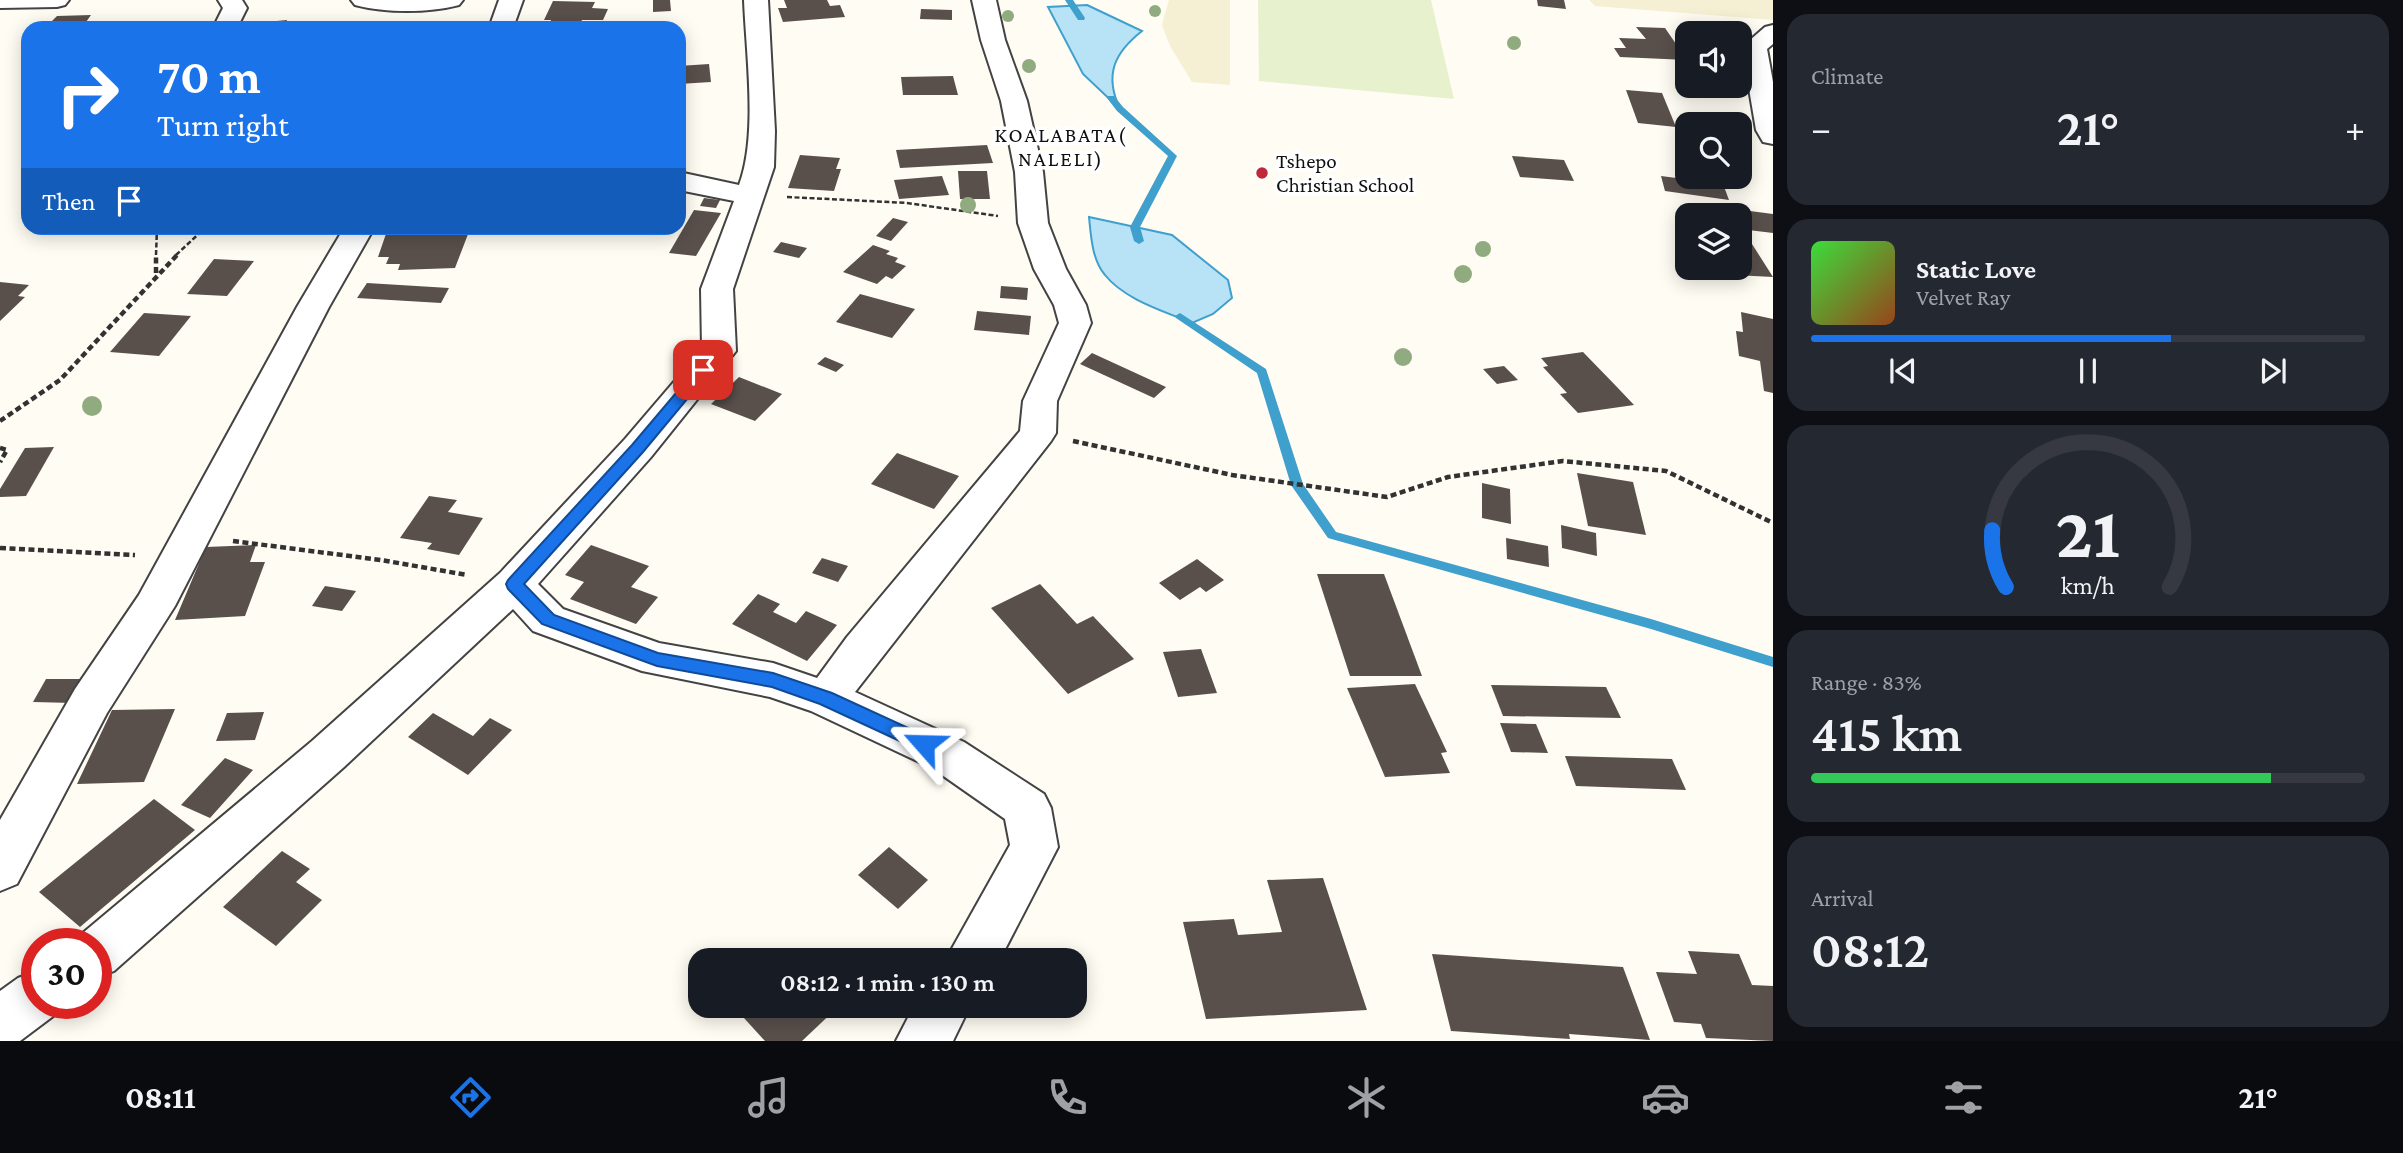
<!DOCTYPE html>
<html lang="en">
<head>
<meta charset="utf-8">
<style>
	:root { --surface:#171b24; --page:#242831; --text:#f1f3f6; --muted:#9ea1a6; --line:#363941; --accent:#1a73e8 }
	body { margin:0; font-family:"Crimson Pro",serif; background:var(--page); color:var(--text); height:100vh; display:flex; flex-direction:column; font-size:26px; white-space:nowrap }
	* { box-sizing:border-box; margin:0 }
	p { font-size:23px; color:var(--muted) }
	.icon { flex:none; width:38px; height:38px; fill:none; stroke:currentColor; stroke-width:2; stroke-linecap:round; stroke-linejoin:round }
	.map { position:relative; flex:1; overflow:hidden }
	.sheet { display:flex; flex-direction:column; gap:14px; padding:14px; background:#0d0f14; width:630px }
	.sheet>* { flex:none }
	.guide { position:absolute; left:21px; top:21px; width:665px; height:214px; border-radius:21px; box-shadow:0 4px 18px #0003; background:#1a73e8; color:#fff; overflow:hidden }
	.buttons { position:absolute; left:1675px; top:21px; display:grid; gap:14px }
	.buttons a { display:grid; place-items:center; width:77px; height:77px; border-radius:14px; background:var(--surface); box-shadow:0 4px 18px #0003; font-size:35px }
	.speed { position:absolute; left:21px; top:928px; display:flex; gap:14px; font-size:35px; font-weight:700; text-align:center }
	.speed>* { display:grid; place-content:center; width:91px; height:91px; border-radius:50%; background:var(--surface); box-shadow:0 4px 18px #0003; line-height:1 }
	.speed .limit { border:10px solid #d22; background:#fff; color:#111 }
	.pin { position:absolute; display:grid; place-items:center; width:60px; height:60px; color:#fff; margin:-30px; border-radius:14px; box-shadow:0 4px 10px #0006 }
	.me { position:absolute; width:77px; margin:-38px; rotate:295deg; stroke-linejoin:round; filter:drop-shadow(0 0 5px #0008) }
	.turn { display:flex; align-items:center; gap:24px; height:147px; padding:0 21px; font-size:32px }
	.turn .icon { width:91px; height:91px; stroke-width:2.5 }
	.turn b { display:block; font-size:49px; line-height:60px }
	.then { display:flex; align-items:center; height:66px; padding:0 21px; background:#0003; gap:14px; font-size:26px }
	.big { font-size:52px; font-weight:600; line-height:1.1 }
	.sheet .card { flex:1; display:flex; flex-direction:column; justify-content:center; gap:10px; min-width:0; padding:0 24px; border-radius:21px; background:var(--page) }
	.sheet .dial { align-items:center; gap:0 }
	.dial svg { height:182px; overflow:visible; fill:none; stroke:var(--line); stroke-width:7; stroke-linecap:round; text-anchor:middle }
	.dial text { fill:var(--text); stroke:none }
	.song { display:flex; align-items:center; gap:21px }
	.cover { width:84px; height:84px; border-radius:10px; background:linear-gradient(135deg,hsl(120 70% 55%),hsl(20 70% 35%)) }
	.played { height:7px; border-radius:4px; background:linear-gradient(90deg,var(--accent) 65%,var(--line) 65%) }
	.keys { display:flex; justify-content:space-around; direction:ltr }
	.heat { display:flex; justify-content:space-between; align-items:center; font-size:38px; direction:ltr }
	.charge { height:10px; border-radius:5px; background:linear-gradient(90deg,#34c759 83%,var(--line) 0) }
	.trip { position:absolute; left:688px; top:948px; width:399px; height:70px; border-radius:21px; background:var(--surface); box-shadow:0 4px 18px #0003; font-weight:600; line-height:70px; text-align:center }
	.tab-bar { display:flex; height:112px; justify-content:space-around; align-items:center; background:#090b0e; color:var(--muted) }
	.tab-bar .icon { width:49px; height:49px }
	.tab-bar .on { color:var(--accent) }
	.tab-bar b { font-size:32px; color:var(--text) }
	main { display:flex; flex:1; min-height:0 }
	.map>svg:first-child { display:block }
	.farmland { fill:#f5f0d3 }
	.pitch { fill:#e8f1ce }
	.water { fill:#b8e3f6; stroke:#3f9fcd; stroke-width:2 }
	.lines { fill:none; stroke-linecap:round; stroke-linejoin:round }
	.stream { fill:#3f9fcd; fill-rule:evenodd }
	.building { fill:#59504c }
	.minor-casing { stroke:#434343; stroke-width:4 }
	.path-far1 { stroke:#323232; stroke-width:2.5; stroke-dasharray:5 2.5; stroke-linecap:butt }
	.path { stroke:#323232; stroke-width:4.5; stroke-dasharray:6 3.5; stroke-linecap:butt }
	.minor { fill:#fff; fill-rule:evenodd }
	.tree { fill:#8fab7f }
	.route { fill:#1a73e8; stroke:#114b97; stroke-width:2 }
	.poi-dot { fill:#c0283a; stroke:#fff; stroke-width:2.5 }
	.labels { text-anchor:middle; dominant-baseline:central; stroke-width:7; stroke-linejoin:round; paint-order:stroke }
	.far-neighbourhood-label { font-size:21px; letter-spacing:2px; fill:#101010; stroke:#fff }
	.far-poi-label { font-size:21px; fill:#101010; stroke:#fff; text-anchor:start }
</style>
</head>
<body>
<main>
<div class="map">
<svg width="1773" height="1041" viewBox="0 0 1773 1041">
	<rect width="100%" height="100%" fill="#fffcf3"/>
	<g class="farmland">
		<path d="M1169 0H1230V85L1192 82 1170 46 1162 25Z"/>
		<path d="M1589 0H1773V20L1595 6Z"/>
	</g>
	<path class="pitch" d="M1258 0H1431L1454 99 1259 81Z"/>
	<g class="water">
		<path d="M1087 5 1142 31C1114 53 1104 75 1120 109L1083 74 1048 7Z"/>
		<path d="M1089 217 1172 235 1228 280 1232 298 1213 314 1192 323C1164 311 1125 300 1105 275 1092 260 1091 236 1089 217Z"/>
	</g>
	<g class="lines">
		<g class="stream">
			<path d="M1065 0H1073L1085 18 1084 20H1078Z"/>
			<path d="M1108 96H1114L1123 107 1177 156 1140 227 1144 241 1139 244 1134 241 1130 227 1168 156 1117 111 1107 98Z"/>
			<path d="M1180 313 1266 369 1303 484 1336 532 1651 619 1773 657V667L1651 629 1328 538 1291 485 1257 373 1176 318 1175 316Z"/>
		</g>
	</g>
	<g class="building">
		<path d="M653 0H670L671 11 653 12Z"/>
		<path d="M784 0H827L830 6 840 5 845 17 783 22 778 8H787Z"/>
		<path d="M1537 0H1564L1566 9 1538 6Z"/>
		<path d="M553 1 595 2 592 8 608 9 603 20H582L578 28H563L564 26H549L551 20H544Z"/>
		<path d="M921 9 952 10V20L920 19Z"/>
		<path d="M91 15 86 22H51L57 16Z"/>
		<path d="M287 20 285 28H235V25Z"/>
		<path d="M1636 27 1665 28 1687 60 1620 57 1614 48H1626L1619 38 1646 39Z"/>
		<path d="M709 64 711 82 679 84V66Z"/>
		<path d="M953 76 958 95H903L901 77Z"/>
		<path d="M1626 90 1662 93 1676 127 1638 123Z"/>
		<path d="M987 145 993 163 900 168 896 150Z"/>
		<path d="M800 155 840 158 836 169H841L834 191 788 188Z"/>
		<path d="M1512 156 1564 160 1574 181 1520 177Z"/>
		<path d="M958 171H987L990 199H960Z"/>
		<path d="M942 176 949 195 899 199 894 180Z"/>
		<path d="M1661 176 1723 184 1729 200 1665 191Z"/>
		<path d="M704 198 720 200 716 208 700 206Z"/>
		<path d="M1696 204 1773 214V233L1740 229V215H1700Z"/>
		<path d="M694 210 721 213 696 256 669 253Z"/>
		<path d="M893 218 908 222 891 241 876 236Z"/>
		<path d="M388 228H468L470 229 455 268 398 270 400 264H386L389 257H378Z"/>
		<path d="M781 242 807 248 799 258 773 252Z"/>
		<path d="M1740 243 1752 244 1773 277 1715 274 1712 268H1740Z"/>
		<path d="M873 245 890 251 886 254 898 258 895 262 906 266 892 279 886 276 877 284 843 272Z"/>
		<path d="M214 259 254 261 227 296 187 294Z"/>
		<path d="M0 282 29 285 18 296 25 297 0 321Z"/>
		<path d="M367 283 449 288 441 303 357 298Z"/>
		<path d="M1001 286 1028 288 1027 300 1000 298Z"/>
		<path d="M860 294 915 309 892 338 836 322Z"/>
		<path d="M977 311 1031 316 1029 335 974 330Z"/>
		<path d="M1741 312 1773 319V393L1764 391 1760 361 1739 356 1736 331 1743 332Z"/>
		<path d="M144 313 191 316 159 356 110 352Z"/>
		<path d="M1583 352 1616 386 1634 405 1578 413 1560 394 1567 393 1543 367 1548 366 1541 358Z"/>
		<path d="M1092 353 1166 387 1154 398 1080 364Z"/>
		<path d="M825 357 844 365 836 372 817 364Z"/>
		<path d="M1504 366 1518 380 1497 384 1483 369Z"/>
		<path d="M739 377 782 394 755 421 711 404Z"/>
		<path d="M54 447 26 496 0 497V489L25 448Z"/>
		<path d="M897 453 959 476 934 509 871 484Z"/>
		<path d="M1577 473 1633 482 1646 535 1588 526Z"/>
		<path d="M1482 483 1510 489 1511 524 1482 518Z"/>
		<path d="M429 496 457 500 448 512 483 518 459 555 427 549 432 543 400 538Z"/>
		<path d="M1561 525 1596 533 1597 556 1562 548Z"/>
		<path d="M1506 538 1548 546 1549 567 1507 559Z"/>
		<path d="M256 545 250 562H265L245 616 175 620 206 547Z"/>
		<path d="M591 545 649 566 631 587 658 597 636 624 570 599 584 582 565 575Z"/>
		<path d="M822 558 848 566 838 582 812 573Z"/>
		<path d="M1197 559 1224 580 1206 592 1200 587 1180 600 1159 583Z"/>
		<path d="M1317 574H1384L1422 676H1350Z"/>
		<path d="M1040 584 1077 624 1093 616 1134 659 1068 694 991 608Z"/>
		<path d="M325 586 356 591 342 611 312 606Z"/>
		<path d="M758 594 780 604 773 612 796 623 806 611 837 625 807 661 732 624Z"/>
		<path d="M1201 649 1217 693 1178 697 1163 652Z"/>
		<path d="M46 679H86L73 703 33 702Z"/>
		<path d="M1415 684 1447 752 1441 753 1450 773 1385 777 1347 688Z"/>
		<path d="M1491 685 1606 687 1621 718 1503 716Z"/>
		<path d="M175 709 144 782 77 784 112 710Z"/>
		<path d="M264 712 255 740 216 741 227 713Z"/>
		<path d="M433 713 473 736 490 718 512 730 468 775 408 737Z"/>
		<path d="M1500 723 1536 724 1548 753 1511 752Z"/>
		<path d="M1565 756 1672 759 1686 790 1576 786Z"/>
		<path d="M225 758 253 770 210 818 181 805Z"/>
		<path d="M154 799 195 830 80 927 39 892Z"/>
		<path d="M889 847 928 880 898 909 858 875Z"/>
		<path d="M282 851 310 869 296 882 322 900 276 946 223 907Z"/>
		<path d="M1323 878 1367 1010 1206 1019 1183 922 1234 919 1238 935 1282 932 1267 880Z"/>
		<path d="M799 949 811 961H785Z"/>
		<path d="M1688 951 1739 954 1752 985 1773 986V1041L1706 1038 1701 1024 1674 1022 1656 972 1697 974Z"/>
		<path d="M1432 954 1623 967 1650 1040 1569 1034 1570 1039 1451 1031Z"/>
		<path d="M733 1006H839L802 1041H765Z"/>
	</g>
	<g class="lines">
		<defs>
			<g id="minor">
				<path d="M0 0H69L65 5 57 7 0 8Z"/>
				<path d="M218 0H242L247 8 237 28H213L223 8Z"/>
				<path d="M351 0H463L459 5C428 13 386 13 355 5Z"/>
				<path d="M499 0H523L513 28H489Z"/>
				<path d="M744 0H768L775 131 774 167 733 289 736 351 651 457 538 584 563 609 659 643 773 663 817 678 847 637 1020 431 1023 401 1059 323 1054 305 1034 269 1018 223 1015 172 1001 101 981 40 972 0H996L1005 40 1027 101 1043 172 1048 223 1066 269 1086 305 1091 323 1057 401 1056 433 1051 441 855 692 964 742 1044 794 1051 808 1058 847 999 961H945L1010 845 1005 819 932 768 811 711 770 697 642 671 533 631 513 609 344 767 114 971 96 978V943H75L78 937 312 741 500 573 625 439 702 349 701 289 734 201 679 190V172L739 185C758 135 746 54 744 0Z"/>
				<path d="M1773 25V44L1767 49 1773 82V144L1763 142 1756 130 1742 47 1765 27Z"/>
				<path d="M344 228H374L329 307 175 606 107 713 17 884 0 891V820L75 689 139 595 297 307Z"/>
				<path d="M37 971V1003H60L56 1014 20 1041H0V991L18 978Z"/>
				<path d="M914 1006H970L953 1041H896Z"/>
			</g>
		</defs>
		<use href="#minor" class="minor-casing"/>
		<g class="path-far1">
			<path d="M787 197 907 203 998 216"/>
			<path d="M156 255 157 228"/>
			<path d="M176 255 205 228"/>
		</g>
		<g class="path">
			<path d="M156 273V254"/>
			<path d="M0 421 60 380 178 254"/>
			<path d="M1073 441 1232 475 1387 497 1448 477 1563 461 1666 471 1773 523"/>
			<path d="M0 448 7 450 0 462"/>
			<path d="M233 541 381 560 467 575"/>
			<path d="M0 548 135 555"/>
		</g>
		<use href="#minor" class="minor"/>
	</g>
	<g class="tree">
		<circle cx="1155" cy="11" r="6"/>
		<circle cx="1008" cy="16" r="6"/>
		<circle cx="1514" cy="43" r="7"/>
		<circle cx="1029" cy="66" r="7"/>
		<circle cx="968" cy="205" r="8"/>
		<circle cx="1483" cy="249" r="8"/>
		<circle cx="1463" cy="274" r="9"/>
		<circle cx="1403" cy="357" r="9"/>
		<circle cx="92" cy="406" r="10"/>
	</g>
	<path class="route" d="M703 366 708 367V374L643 452 524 584 554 615 658 653 773 673 832 693 930 738 933 744 930 749 924 751 917 749 820 704 772 687 657 666 542 624 508 589 506 584 508 580 632 445 698 367Z"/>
	<circle class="poi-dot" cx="1262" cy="173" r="7"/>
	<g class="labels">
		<g class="far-neighbourhood-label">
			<text x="1061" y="135">KOALABATA(<tspan x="1061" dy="24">NALELI)</tspan></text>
		</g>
		<g class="far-poi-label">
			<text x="1276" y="161">Tshepo<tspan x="1276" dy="24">Christian School</tspan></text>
		</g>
	</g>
</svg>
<div class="buttons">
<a><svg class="icon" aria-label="sound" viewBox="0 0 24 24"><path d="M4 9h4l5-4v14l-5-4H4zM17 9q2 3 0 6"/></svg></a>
<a><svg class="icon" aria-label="search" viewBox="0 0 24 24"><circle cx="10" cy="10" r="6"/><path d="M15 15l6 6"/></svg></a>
<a><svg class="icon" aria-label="layers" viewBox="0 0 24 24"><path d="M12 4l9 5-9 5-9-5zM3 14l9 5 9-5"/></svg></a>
</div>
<div class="speed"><div class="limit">30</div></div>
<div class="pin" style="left:703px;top:370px;background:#d93025"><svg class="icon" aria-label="arrive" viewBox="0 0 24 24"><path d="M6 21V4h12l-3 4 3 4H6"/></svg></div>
<svg class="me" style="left:924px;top:744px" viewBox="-20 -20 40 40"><path d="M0-17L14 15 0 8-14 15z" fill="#1a73e8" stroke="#fff" stroke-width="4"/></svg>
<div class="trip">08:12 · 1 min · 130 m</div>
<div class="guide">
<div class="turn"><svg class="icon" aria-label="right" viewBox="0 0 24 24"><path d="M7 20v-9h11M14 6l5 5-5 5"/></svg><div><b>70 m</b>Turn right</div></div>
<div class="then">Then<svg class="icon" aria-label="arrive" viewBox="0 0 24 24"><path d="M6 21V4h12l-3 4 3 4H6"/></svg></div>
</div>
</div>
<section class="sheet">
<div class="card"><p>Climate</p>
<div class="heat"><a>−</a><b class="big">21°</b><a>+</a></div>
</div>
<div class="card">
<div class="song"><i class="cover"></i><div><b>Static Love</b><p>Velvet Ray</p></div></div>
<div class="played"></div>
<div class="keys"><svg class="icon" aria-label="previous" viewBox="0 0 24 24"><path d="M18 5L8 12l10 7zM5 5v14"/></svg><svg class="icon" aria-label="pause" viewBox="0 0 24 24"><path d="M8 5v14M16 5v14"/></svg><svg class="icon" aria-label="next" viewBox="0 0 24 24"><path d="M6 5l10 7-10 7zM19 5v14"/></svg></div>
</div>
<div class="card dial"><svg viewBox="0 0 100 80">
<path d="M14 69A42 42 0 1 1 86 69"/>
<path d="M14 69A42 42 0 0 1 8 44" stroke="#1a73e8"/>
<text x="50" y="56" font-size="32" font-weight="700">21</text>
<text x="50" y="72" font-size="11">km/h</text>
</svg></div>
<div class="card"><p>Range · 83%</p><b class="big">415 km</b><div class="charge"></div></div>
<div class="card"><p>Arrival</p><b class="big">08:12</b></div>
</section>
</main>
<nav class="tab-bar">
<b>08:11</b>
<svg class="icon on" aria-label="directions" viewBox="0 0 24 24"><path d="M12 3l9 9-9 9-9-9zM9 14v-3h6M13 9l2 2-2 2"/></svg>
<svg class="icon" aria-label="music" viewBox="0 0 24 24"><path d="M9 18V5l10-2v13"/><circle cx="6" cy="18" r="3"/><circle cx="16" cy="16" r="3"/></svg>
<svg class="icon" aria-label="phone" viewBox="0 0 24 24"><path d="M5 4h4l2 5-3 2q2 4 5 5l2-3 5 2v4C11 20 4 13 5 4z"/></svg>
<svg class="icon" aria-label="climate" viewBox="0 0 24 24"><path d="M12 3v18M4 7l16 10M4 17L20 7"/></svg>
<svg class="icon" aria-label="car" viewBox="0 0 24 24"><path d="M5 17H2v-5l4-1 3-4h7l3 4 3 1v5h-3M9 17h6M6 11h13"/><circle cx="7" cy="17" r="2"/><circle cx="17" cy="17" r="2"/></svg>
<svg class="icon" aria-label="filters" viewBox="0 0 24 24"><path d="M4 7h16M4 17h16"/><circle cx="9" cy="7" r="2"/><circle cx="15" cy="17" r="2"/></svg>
<b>21°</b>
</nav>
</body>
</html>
